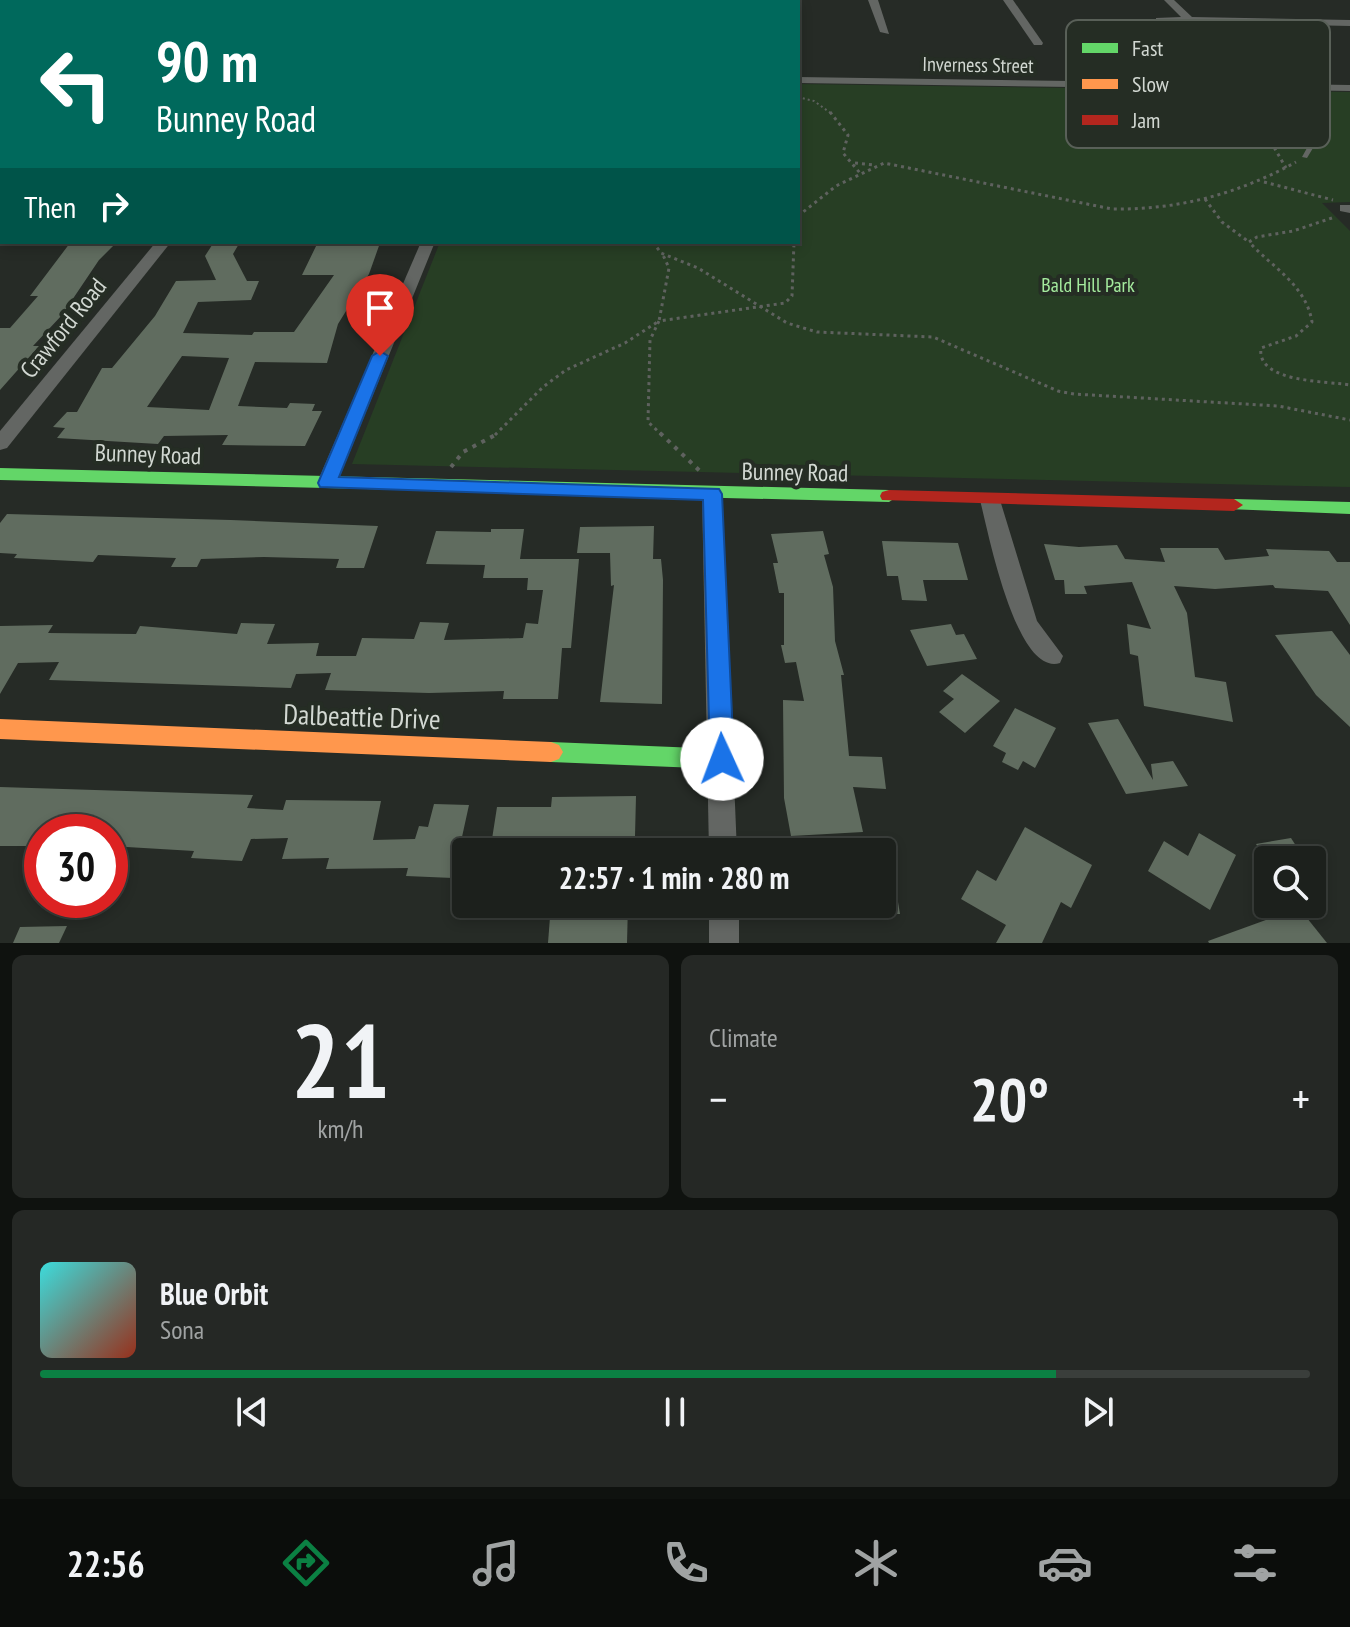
<!DOCTYPE html>
<html lang="en">
<head>
<meta charset="utf-8">
<style>
	:root { --surface:#1c201c; --page:#252825; --text:#f1f3f6; --muted:#a0a3a3; --line:#3a3e3b; --accent:#0b8043 }
	body { margin:0; font-family:"PT Sans Narrow",sans-serif; background:var(--page); color:var(--text); height:100vh; display:flex; flex-direction:column; font-size:30px; white-space:nowrap }
	* { box-sizing:border-box; margin:0 }
	p { font-size:26px; color:var(--muted) }
	.icon { flex:none; width:44px; height:44px; fill:none; stroke:currentColor; stroke-width:2; stroke-linecap:round; stroke-linejoin:round }
	.map { position:relative; height:943px; overflow:hidden }
	.details { display:flex; flex-direction:column; gap:12px; padding:12px; background:#0f120f; flex:1 }
	.details>* { flex:none }
	.top-card { position:absolute; left:0px; top:0px; width:800px; height:244px; box-shadow:0 4px 12px #0003,0 0 0 2px var(--line); background:#00695c; color:#fff; overflow:hidden }
	.tools { position:absolute; left:1254px; top:846px; display:grid; gap:16px }
	.tools a { display:grid; place-items:center; width:72px; height:72px; border-radius:8px; background:var(--surface); box-shadow:0 4px 12px #0003,0 0 0 2px var(--line); font-size:40px }
	.speed { position:absolute; left:24px; top:814px; display:flex; gap:16px; font-size:40px; font-weight:700; text-align:center }
	.speed>* { display:grid; place-content:center; width:104px; height:104px; border-radius:50%; background:var(--surface); box-shadow:0 4px 12px #0003,0 0 0 2px var(--line); line-height:1 }
	.speed .limit { border:12px solid #d22; background:#fff; color:#111 }
	.pin { position:absolute; display:grid; place-items:center; width:68px; height:68px; color:#fff; margin:-82px -34px; border-radius:50% 50% 50% 0; rotate:-45deg; box-shadow:0 0 8px #0007 }
	.pin .icon { rotate:45deg }
	.me { position:absolute; width:88px; margin:-44px; rotate:358deg; stroke-linejoin:round; filter:drop-shadow(0 0 6px #0008) }
	.turn { display:flex; align-items:center; gap:28px; height:168px; padding:0 24px; font-size:36px }
	.turn .icon { width:104px; height:104px; stroke-width:2.5 }
	.turn b { display:block; font-size:56px; line-height:68px }
	.then { display:flex; align-items:center; height:76px; padding:0 24px; background:#0003; gap:16px; font-size:30px }
	.big { font-size:60px; font-weight:600; line-height:1.1 }
	.details .widget { flex:1; display:flex; flex-direction:column; justify-content:center; gap:12px; min-width:0; padding:0 28px; border-radius:12px; background:var(--page) }
	.details .dial { align-items:center; gap:0 }
	.dial b { font-size:104px; line-height:1 }
	.song { display:flex; align-items:center; gap:24px }
	.cover { width:96px; height:96px; border-radius:12px; background:linear-gradient(135deg,hsl(180 70% 55%),hsl(10 70% 35%)) }
	.played { height:8px; border-radius:4px; background:linear-gradient(90deg,var(--accent) 80%,var(--line) 80%) }
	.keys { display:flex; justify-content:space-around; direction:ltr }
	.heat { display:flex; justify-content:space-between; align-items:center; font-size:44px; direction:ltr }
	.details .tiles { flex:1; display:grid; gap:12px; grid-template-columns:1fr 1fr }
	.widget:last-child { grid-column:span 2 }
	.trip { position:absolute; left:452px; top:838px; width:444px; height:80px; border-radius:8px; background:var(--surface); box-shadow:0 4px 12px #0003,0 0 0 2px var(--line); font-weight:600; line-height:80px; text-align:center }
	.tabs { display:flex; height:128px; justify-content:space-around; align-items:center; background:#0b0d0b; color:var(--muted) }
	.tabs .icon { width:56px; height:56px }
	.tabs .selected { color:var(--accent) }
	.tabs b { font-size:36px; color:var(--text) }
	.map>svg:first-child { display:block }
	.green { fill:#273e24 }
	.building { fill:#606c5f; fill-rule:evenodd }
	.lines { fill:none; stroke-linecap:round; stroke-linejoin:round }
	.path-far2 { stroke:#5f625f; stroke-width:2; stroke-dasharray:2 3; stroke-linecap:butt }
	.path-far1 { stroke:#5f625f; stroke-width:3; stroke-dasharray:3 4; stroke-linecap:butt }
	.path { stroke:#5f625f; stroke-width:4; stroke-dasharray:4 6; stroke-linecap:butt }
	.lane { fill:#636663; fill-rule:evenodd }
	.street { fill:#636663; fill-rule:evenodd }
	.fast { fill:#63d668; fill-rule:evenodd }
	.slow { fill:#ff974d; fill-rule:evenodd }
	.jam { fill:#b3261e; fill-rule:evenodd }
	.route { fill:#1a73e8; stroke:#114b97; stroke-width:2 }
	.labels { text-anchor:middle; dominant-baseline:central; stroke-width:8; stroke-linejoin:round; paint-order:stroke }
	.far-street-label { font-size:20px; fill:#d2d8d2; stroke:#252d24 }
	.far-park-label { font-size:20px; fill:#a4ea9d; stroke:#252d24 }
	.street-label { font-size:24px; fill:#d2d8d2; stroke:#252d24 }
	.near-street-label { font-size:28px; fill:#d2d8d2; stroke:#252d24 }
	.key { fill:#252d24; stroke:#596058; stroke-width:2 }
	.key-label { font-size:22px; fill:#d2d8d2 }
</style>
</head>
<body>
<div class="map">
<svg width="1350" height="943" viewBox="0 0 1350 943">
	<rect width="100%" height="100%" fill="#262b26"/>
	<path class="green" d="M798 84 1350 92V202L1322 203 1350 231V487L352 464 440 242H798Z"/>
	<g class="building">
		<path d="M214 242H240L233 254 247 281H259L251 300 198 302 183 333 252 335 254 332H294L334 275H302L318 242 380 243 369 274 338 324 327 363 255 362 238 406 287 408 290 403 315 404 312 411H322L305 446 222 445 228 435 164 436 158 444 57 438 65 428 53 427 67 412H77L102 368H112L155 316 176 281 216 280 205 256ZM182 356 229 358 209 410 147 407Z"/>
		<path d="M70 243 114 245 99 260 62 315 33 346H39L0 390V328H10L38 296H30Z"/>
		<path d="M7 514 231 520 378 526 364 568H336L339 559 264 557 201 559 197 567H171L176 558 98 555 93 562 14 558 17 554 0 553V523Z"/>
		<path d="M654 526 653 559H661L663 580 662 704 600 702 614 585 611 586 610 553H577L580 527Z"/>
		<path d="M491 529H524L520 559H579L571 648H562L558 699H503L504 691 429 693 325 690 331 673 296 674 291 688 49 680 59 662 18 663 0 694V626L53 625 48 633 136 634 140 626 237 634 241 623 275 624 267 644 319 643 316 656H356L362 638 414 639 420 622 449 623 444 640 523 638 526 623 538 624 543 590H527L528 578H483L485 565 426 564 436 531 491 532Z"/>
		<path d="M823 531 829 554 824 555 833 587 835 641 844 675H841L849 756 882 757 886 789 853 787 863 832 791 836 784 798 783 700 804 701 796 662 785 663 781 645H784V593H779L773 563H778L771 534Z"/>
		<path d="M882 541 958 543 968 580H923L927 601 902 600 898 576H887Z"/>
		<path d="M1044 544 1079 547 1117 545 1125 559 1165 562 1160 548H1218L1225 560 1269 556 1266 549 1329 551 1337 562H1350V625L1328 591 1275 588 1273 585 1215 589 1174 586 1187 613 1195 677 1226 682 1233 722 1144 706 1138 656 1130 654 1127 624 1151 629 1132 582 1084 586 1087 594H1065L1064 580H1055Z"/>
		<path d="M951 624 956 635 964 634 977 659 927 666 910 630Z"/>
		<path d="M1332 631 1350 655V727L1316 695 1275 635Z"/>
		<path d="M962 674 1000 701 965 733 939 712 954 699 943 691Z"/>
		<path d="M1015 708 1056 728 1035 768 1023 761 1018 770 1002 762 1006 753 993 746Z"/>
		<path d="M1118 719 1153 780 1151 764 1173 761 1188 786 1126 794 1088 723Z"/>
		<path d="M0 787 253 795 247 808 283 810 286 800 381 801 373 840 415 839 419 826 428 827 434 804 469 805 453 878 406 876 408 868 326 869 329 858 282 859 288 838 251 839 242 861 191 858 194 851 110 846V832H42V846H0Z"/>
		<path d="M636 796 635 836 529 838 527 852H490L497 807H551L552 797Z"/>
		<path d="M1025 827 1092 865 1071 908 1061 902 1042 943H996L1006 925 961 899 977 870 996 881Z"/>
		<path d="M1199 833 1236 855 1210 910 1148 871 1164 841 1188 856Z"/>
		<path d="M1291 838 1305 860H1266L1256 844Z"/>
		<path d="M891 860 900 914H882V861Z"/>
		<path d="M551 904H628L627 943H548Z"/>
		<path d="M1299 908 1327 943H1209L1208 941Z"/>
		<path d="M67 926 59 943H13L20 927Z"/>
	</g>
	<g class="lines">
		<path class="path-far2" d="M798 97 814 101 832 114"/>
		<g class="path-far1">
			<path d="M830 112 848 135 843 153 860 173"/>
			<path d="M1272 131 1267 135 1286 168"/>
			<path d="M855 163 874 165"/>
			<path d="M1264 182 1333 200"/>
			<path d="M1205 199 1222 222 1249 242"/>
			<path d="M798 216 836 186 884 163 1112 209C1178 210 1238 194 1296 162"/>
			<path d="M1332 218 1293 231 1257 237 1249 242C1273 268 1306 285 1312 322L1296 336 1261 348C1256 383 1328 381 1350 385"/>
			<path d="M653 242 661 253 698 268 787 323 817 332 933 337 1058 391 1074 394 1278 406 1350 420"/>
			<path d="M495 435 543 387 566 370 625 343 659 321 669 268 663 255"/>
			<path d="M662 435 648 422 650 340 659 321 785 303 792 296 794 242"/>
		</g>
		<g class="path">
			<path d="M660 433 701 472"/>
			<path d="M451 467 463 452 499 433"/>
		</g>
		<g class="lane">
			<path d="M1279 86C1298 90 1311 121 1321 137L1320 144 1313 148 1307 158 1302 157 1307 148 1300 142C1302 116 1302 104 1279 88ZM1307 125 1315 137 1314 143 1311 144 1306 141Z"/>
			<path d="M2 121V126L0 127V122Z"/>
		</g>
		<g class="street">
			<rect x="525" y="0" width="10" height="2"/>
			<rect x="708" y="0" width="10" height="2"/>
			<path d="M868 0H878L889 34 880 32Z"/>
			<path d="M1003 0H1013L1043 43 1042 45H1034Z"/>
			<path d="M1164 0H1174L1192 17 1350 20V26L1156 22V18L1181 17Z"/>
			<rect x="0" y="8" width="2" height="6"/>
			<path d="M798 77 1350 85V91L798 83Z"/>
			<path d="M1340 205H1350V213L1340 211Z"/>
			<path d="M156 242H171L7 448 0 450V431Z"/>
			<path d="M421 242H435L337 483 334 488H320L317 483Z"/>
			<path d="M712 487 722 494 737 852H709L702 494Z"/>
			<path d="M990 493 1000 500 1037 621 1063 656 1060 663C1016 677 988 531 980 500Z"/>
			<rect x="709" y="904" width="30" height="39"/>
		</g>
		<g class="fast">
			<path d="M2 153V161L0 162V154Z"/>
			<path d="M0 468 889 490 898 496 889 502 0 480Z"/>
			<path d="M1234 499 1350 502V514L1227 509 1225 505Z"/>
			<path d="M551 742 722 749 730 752 734 759 730 766 722 769 551 762 543 759 539 752 543 745Z"/>
		</g>
		<path class="slow" d="M0 719 551 742 559 745 563 752 559 759 551 762 0 739Z"/>
		<path class="jam" d="M889 490 1234 499 1243 505 1234 511 882 500 880 496 882 492Z"/>
	</g>
	<path class="route" d="M380 351 388 356 339 477 719 489 722 494 734 759 731 766 722 769 714 766 710 759 703 500 320 487 318 483 372 356Z"/>
	<g class="labels">
		<g class="far-street-label">
			<text transform="translate(978 65) rotate(1)">Inverness Street</text>
		</g>
		<g class="far-park-label">
			<text x="1088" y="285">Bald Hill Park</text>
		</g>
		<g class="street-label">
			<text transform="translate(63 328) rotate(-51)">Crawford Road</text>
			<text transform="translate(148 454) rotate(2)">Bunney Road</text>
			<text transform="translate(795 472) rotate(1)">Bunney Road</text>
		</g>
		<g class="near-street-label">
			<text transform="translate(362 716) rotate(2)">Dalbeattie Drive</text>
		</g>
	</g>
	<rect x="1066" y="20" width="264" height="128" rx="12" class="key"/>
	<rect x="1082" y="43" width="36" height="10" fill="#63d668"/>
	<rect x="1082" y="79" width="36" height="10" fill="#ff974d"/>
	<rect x="1082" y="115" width="36" height="10" fill="#b3261e"/>
	<g class="key-label">
		<text x="1132" y="56">Fast</text>
		<text x="1132" y="92">Slow</text>
		<text x="1132" y="128">Jam</text>
	</g>
</svg>
<div class="tools">
<a><svg class="icon" aria-label="search" viewBox="0 0 24 24"><circle cx="10" cy="10" r="6"/><path d="M15 15l6 6"/></svg></a>
</div>
<div class="speed"><div class="limit">30</div></div>
<div class="pin" style="left:380px;top:356px;background:#d93025"><svg class="icon" aria-label="arrive" viewBox="0 0 24 24"><path d="M6 21V4h12l-3 4 3 4H6"/></svg></div>
<svg class="me" style="left:722px;top:759px" viewBox="-20 -20 40 40"><circle r="19" fill="#fff"/><path d="M0-13L10 11 0 6-10 11z" fill="#1a73e8"/></svg>
<div class="trip">22:57 · 1 min · 280 m</div>
<div class="top-card">
<div class="turn"><svg class="icon" aria-label="left" viewBox="0 0 24 24"><path d="M17 20v-9H6M10 6l-5 5 5 5"/></svg><div><b>90 m</b>Bunney Road</div></div>
<div class="then">Then<svg class="icon" aria-label="right" viewBox="0 0 24 24"><path d="M7 20v-9h11M14 6l5 5-5 5"/></svg></div>
</div>
</div>
<section class="details">
<div class="tiles">
<div class="widget dial"><b>21</b><p>km/h</p></div>
<div class="widget"><p>Climate</p>
<div class="heat"><a>−</a><b class="big">20°</b><a>+</a></div>
</div>
<div class="widget">
<div class="song"><i class="cover"></i><div><b>Blue Orbit</b><p>Sona</p></div></div>
<div class="played"></div>
<div class="keys"><svg class="icon" aria-label="previous" viewBox="0 0 24 24"><path d="M18 5L8 12l10 7zM5 5v14"/></svg><svg class="icon" aria-label="pause" viewBox="0 0 24 24"><path d="M8 5v14M16 5v14"/></svg><svg class="icon" aria-label="next" viewBox="0 0 24 24"><path d="M6 5l10 7-10 7zM19 5v14"/></svg></div>
</div>
</div>
</section>
<nav class="tabs">
<b>22:56</b>
<svg class="icon selected" aria-label="directions" viewBox="0 0 24 24"><path d="M12 3l9 9-9 9-9-9zM9 14v-3h6M13 9l2 2-2 2"/></svg>
<svg class="icon" aria-label="music" viewBox="0 0 24 24"><path d="M9 18V5l10-2v13"/><circle cx="6" cy="18" r="3"/><circle cx="16" cy="16" r="3"/></svg>
<svg class="icon" aria-label="phone" viewBox="0 0 24 24"><path d="M5 4h4l2 5-3 2q2 4 5 5l2-3 5 2v4C11 20 4 13 5 4z"/></svg>
<svg class="icon" aria-label="climate" viewBox="0 0 24 24"><path d="M12 3v18M4 7l16 10M4 17L20 7"/></svg>
<svg class="icon" aria-label="car" viewBox="0 0 24 24"><path d="M5 17H2v-5l4-1 3-4h7l3 4 3 1v5h-3M9 17h6M6 11h13"/><circle cx="7" cy="17" r="2"/><circle cx="17" cy="17" r="2"/></svg>
<svg class="icon" aria-label="filters" viewBox="0 0 24 24"><path d="M4 7h16M4 17h16"/><circle cx="9" cy="7" r="2"/><circle cx="15" cy="17" r="2"/></svg>
</nav>
</body>
</html>
